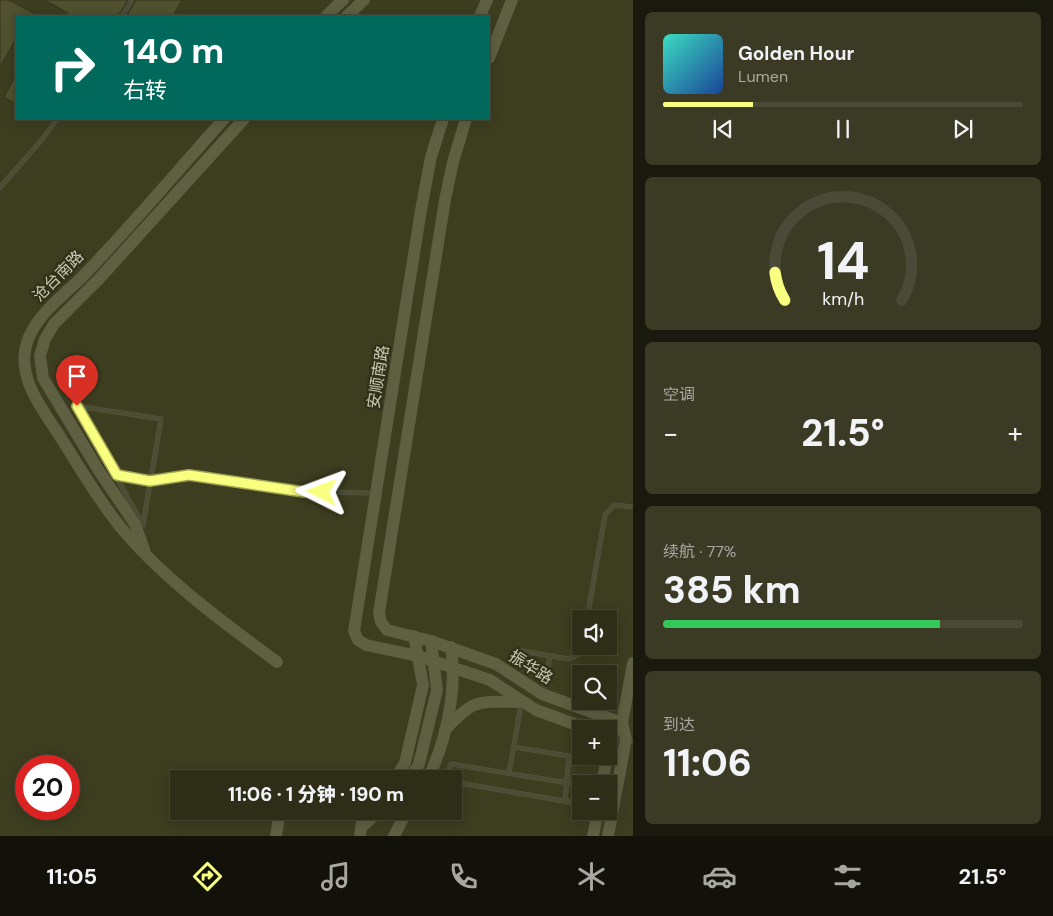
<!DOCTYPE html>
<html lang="zh">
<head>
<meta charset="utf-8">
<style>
	:root { --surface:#2e2e18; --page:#3a3a25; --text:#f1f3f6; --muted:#a7a8a2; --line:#494a37; --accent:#f9ff7e }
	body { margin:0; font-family:"DM Sans","Noto Sans SC",sans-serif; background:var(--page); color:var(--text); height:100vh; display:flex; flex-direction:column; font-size:19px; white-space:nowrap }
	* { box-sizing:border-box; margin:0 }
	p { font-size:16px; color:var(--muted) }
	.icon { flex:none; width:28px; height:28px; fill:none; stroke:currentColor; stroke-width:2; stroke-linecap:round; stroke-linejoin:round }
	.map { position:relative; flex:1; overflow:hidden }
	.side { display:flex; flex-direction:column; gap:12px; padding:12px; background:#19190d; width:420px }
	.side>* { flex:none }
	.guide { position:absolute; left:15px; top:15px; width:475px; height:105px; border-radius:0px; box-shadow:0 2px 12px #0003,0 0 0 1px var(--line); background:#00695c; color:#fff; overflow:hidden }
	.fabs { position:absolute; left:572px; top:610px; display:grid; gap:10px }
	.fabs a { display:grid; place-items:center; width:45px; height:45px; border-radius:0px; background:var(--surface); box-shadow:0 2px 12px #0003,0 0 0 1px var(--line); font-size:25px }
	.speed { position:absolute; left:15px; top:755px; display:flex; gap:10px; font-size:25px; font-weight:700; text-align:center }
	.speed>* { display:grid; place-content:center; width:65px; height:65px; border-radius:50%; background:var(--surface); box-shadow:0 2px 12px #0003,0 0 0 1px var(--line); line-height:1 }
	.speed .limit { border:8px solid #d22; background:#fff; color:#111 }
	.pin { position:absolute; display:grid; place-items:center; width:42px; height:42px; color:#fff; margin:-51px -21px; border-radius:50% 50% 50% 0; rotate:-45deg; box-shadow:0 0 5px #0007 }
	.pin .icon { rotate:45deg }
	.me { position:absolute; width:55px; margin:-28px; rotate:273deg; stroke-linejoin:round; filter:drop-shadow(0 0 4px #0008) }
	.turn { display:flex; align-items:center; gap:18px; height:105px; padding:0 25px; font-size:22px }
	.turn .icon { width:65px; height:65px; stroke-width:2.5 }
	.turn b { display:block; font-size:35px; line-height:42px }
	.big { font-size:38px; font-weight:800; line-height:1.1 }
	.side .tile { flex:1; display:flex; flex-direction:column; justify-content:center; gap:8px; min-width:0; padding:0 18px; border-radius:8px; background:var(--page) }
	.side .dial { align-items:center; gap:0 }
	.dial svg { height:130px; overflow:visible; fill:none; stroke:var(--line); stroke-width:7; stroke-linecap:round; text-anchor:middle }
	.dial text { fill:var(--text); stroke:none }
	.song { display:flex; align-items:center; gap:15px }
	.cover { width:60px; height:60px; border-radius:8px; background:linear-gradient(135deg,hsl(170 70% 55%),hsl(220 70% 35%)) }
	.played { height:5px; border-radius:2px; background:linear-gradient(90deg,var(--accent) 25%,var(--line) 25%) }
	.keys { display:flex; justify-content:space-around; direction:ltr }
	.heat { display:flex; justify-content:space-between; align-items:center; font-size:28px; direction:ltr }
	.charge { height:8px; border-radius:4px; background:linear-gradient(90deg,#34c759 77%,var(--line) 0) }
	.trip { position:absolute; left:170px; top:770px; width:292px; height:50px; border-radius:0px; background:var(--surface); box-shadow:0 2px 12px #0003,0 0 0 1px var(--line); font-weight:800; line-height:50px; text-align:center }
	.menu { display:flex; height:80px; justify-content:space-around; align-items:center; background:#12120a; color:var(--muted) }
	.menu .icon { width:35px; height:35px }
	.menu .selected { color:var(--accent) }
	.menu b { font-size:22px; color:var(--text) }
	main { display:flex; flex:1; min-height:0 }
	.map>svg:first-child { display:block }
	.building { fill:#51512f; stroke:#33341c }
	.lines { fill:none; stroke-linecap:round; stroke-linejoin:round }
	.lane-casing { stroke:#585941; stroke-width:5 }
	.secondary-casing { stroke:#585941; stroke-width:12 }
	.lane { stroke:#4c4d35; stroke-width:4 }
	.secondary { stroke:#5f6042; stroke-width:11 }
	.route-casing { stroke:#a2a652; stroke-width:12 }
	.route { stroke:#f9ff7e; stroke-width:9 }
	.labels { text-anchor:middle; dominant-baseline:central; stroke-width:5; stroke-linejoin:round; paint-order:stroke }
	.street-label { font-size:16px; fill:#c8c9b0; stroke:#31321a }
</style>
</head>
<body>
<main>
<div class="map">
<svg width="633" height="836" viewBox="0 0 633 836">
	<rect width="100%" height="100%" fill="#3d3d20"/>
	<g class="building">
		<path d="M0 0H9L38 16H16V39L0 67Z"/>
		<path d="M45 0H128L118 16H66L68 13Z"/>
		<path d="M136 0H182L173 16H132L128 14Z"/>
		<path d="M16 75V104L4 97Z"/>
	</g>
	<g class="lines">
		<defs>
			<g id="lane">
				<path d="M122 16 132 0"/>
				<path d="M0 188C19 164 41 144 57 119"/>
				<path d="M77 406 161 419 143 525Z"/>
				<path d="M117 475 150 481 189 475 304 492 375 493"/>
				<path d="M587 619 605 515 614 505 633 507"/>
				<path d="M517 650 569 659 579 654 582 646"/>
				<path d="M543 693 550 656"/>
				<path d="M612 736 633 741"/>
				<path d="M514 747 569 756 565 801"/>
				<path d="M509 773 521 705"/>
				<path d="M445 779 451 764 581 785"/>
				<path d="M454 782 581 804"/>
			</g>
			<g id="secondary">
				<path d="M326 16 343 0"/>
				<path d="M347 16 364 0"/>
				<path d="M480 16 487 0"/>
				<path d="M489 58 512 0"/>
				<path d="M224 119C178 170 133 224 85 274 65 295 37 313 27 342 16 377 41 407 59 435 79 466 98 500 122 529 166 581 223 622 277 662"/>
				<path d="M443 119 431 157 421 210 354 631 358 640 366 645 418 656 490 680 536 710 588 729"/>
				<path d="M466 119 453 162 445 200 379 613 381 622 387 630 431 641 496 664 542 694 622 723 626 739 608 836"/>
				<path d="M144 549 135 524 99 471 43 378 40 356 45 339 54 324 98 280 244 119"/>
				<path d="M445 730C475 697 478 702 522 702"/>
				<path d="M609 743 610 736 622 723 633 663"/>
				<path d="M395 779 405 763 423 685 414 636"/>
				<path d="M410 779 419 764 437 690 431 641"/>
				<path d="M428 779C447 738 457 691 451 647"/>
				<path d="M602 784 607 756"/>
				<path d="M362 827 379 811"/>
				<path d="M276 836 280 811"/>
				<path d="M360 836 363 811"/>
				<path d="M394 836 407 811"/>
				<path d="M593 836 598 811"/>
			</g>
		</defs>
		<use href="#lane" class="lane-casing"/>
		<use href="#secondary" class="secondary-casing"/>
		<use href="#lane" class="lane"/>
		<use href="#secondary" class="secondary"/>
	</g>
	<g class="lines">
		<defs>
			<path id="route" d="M77 406 117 475 150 481 189 475 304 492H322"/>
		</defs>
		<use href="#route" class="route-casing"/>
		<use href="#route" class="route"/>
	</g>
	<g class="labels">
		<g class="street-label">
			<text transform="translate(58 276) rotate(-45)">沧台南路</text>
			<text transform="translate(378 377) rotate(-81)">安顺南路</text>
			<text transform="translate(531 667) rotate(32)">振华路</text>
		</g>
	</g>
</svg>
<div class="fabs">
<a><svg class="icon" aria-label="sound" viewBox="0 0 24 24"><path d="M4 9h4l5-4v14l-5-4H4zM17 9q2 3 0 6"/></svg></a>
<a><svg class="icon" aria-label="search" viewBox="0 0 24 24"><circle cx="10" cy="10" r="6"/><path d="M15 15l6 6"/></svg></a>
<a>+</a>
<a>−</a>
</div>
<div class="speed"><div class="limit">20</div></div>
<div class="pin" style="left:77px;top:406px;background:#d93025"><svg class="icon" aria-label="arrive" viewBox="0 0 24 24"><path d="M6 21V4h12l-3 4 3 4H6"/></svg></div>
<svg class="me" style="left:322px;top:492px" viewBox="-20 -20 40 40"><path d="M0-17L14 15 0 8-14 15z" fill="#f9ff7e" stroke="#fff" stroke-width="4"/></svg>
<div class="trip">11:06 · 1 分钟 · 190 m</div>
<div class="guide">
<div class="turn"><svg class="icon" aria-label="right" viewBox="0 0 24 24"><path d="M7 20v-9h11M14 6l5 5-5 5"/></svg><div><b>140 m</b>右转</div></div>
</div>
</div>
<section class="side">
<div class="tile">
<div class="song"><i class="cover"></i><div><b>Golden Hour</b><p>Lumen</p></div></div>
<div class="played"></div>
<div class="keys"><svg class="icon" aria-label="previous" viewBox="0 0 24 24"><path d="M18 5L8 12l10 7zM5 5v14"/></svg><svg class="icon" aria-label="pause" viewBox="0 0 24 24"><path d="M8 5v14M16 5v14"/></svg><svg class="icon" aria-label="next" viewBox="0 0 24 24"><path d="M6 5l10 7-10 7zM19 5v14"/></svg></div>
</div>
<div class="tile dial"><svg viewBox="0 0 100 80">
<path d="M14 69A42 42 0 1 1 86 69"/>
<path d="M14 69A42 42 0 0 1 8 52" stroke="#f9ff7e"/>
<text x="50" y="56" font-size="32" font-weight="700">14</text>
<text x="50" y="72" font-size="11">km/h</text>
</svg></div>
<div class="tile"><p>空调</p>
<div class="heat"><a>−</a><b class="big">21.5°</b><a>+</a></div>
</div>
<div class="tile"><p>续航 · 77%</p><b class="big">385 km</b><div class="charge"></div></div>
<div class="tile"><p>到达</p><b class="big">11:06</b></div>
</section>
</main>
<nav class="menu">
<b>11:05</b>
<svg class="icon selected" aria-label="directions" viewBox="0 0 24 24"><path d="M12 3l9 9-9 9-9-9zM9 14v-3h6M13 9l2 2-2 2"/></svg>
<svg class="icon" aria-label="music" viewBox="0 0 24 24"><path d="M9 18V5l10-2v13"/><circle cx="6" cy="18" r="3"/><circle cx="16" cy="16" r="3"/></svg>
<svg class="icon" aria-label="phone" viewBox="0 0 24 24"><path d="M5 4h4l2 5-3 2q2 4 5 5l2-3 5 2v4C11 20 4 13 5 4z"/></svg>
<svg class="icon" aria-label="climate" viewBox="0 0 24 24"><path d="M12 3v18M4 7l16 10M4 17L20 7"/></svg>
<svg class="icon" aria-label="car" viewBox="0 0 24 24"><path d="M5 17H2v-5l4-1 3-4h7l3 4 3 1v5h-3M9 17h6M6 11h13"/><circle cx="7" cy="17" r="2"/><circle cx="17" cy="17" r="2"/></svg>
<svg class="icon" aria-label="filters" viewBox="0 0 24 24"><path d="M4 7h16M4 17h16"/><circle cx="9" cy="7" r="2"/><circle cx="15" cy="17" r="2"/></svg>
<b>21.5°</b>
</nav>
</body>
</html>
